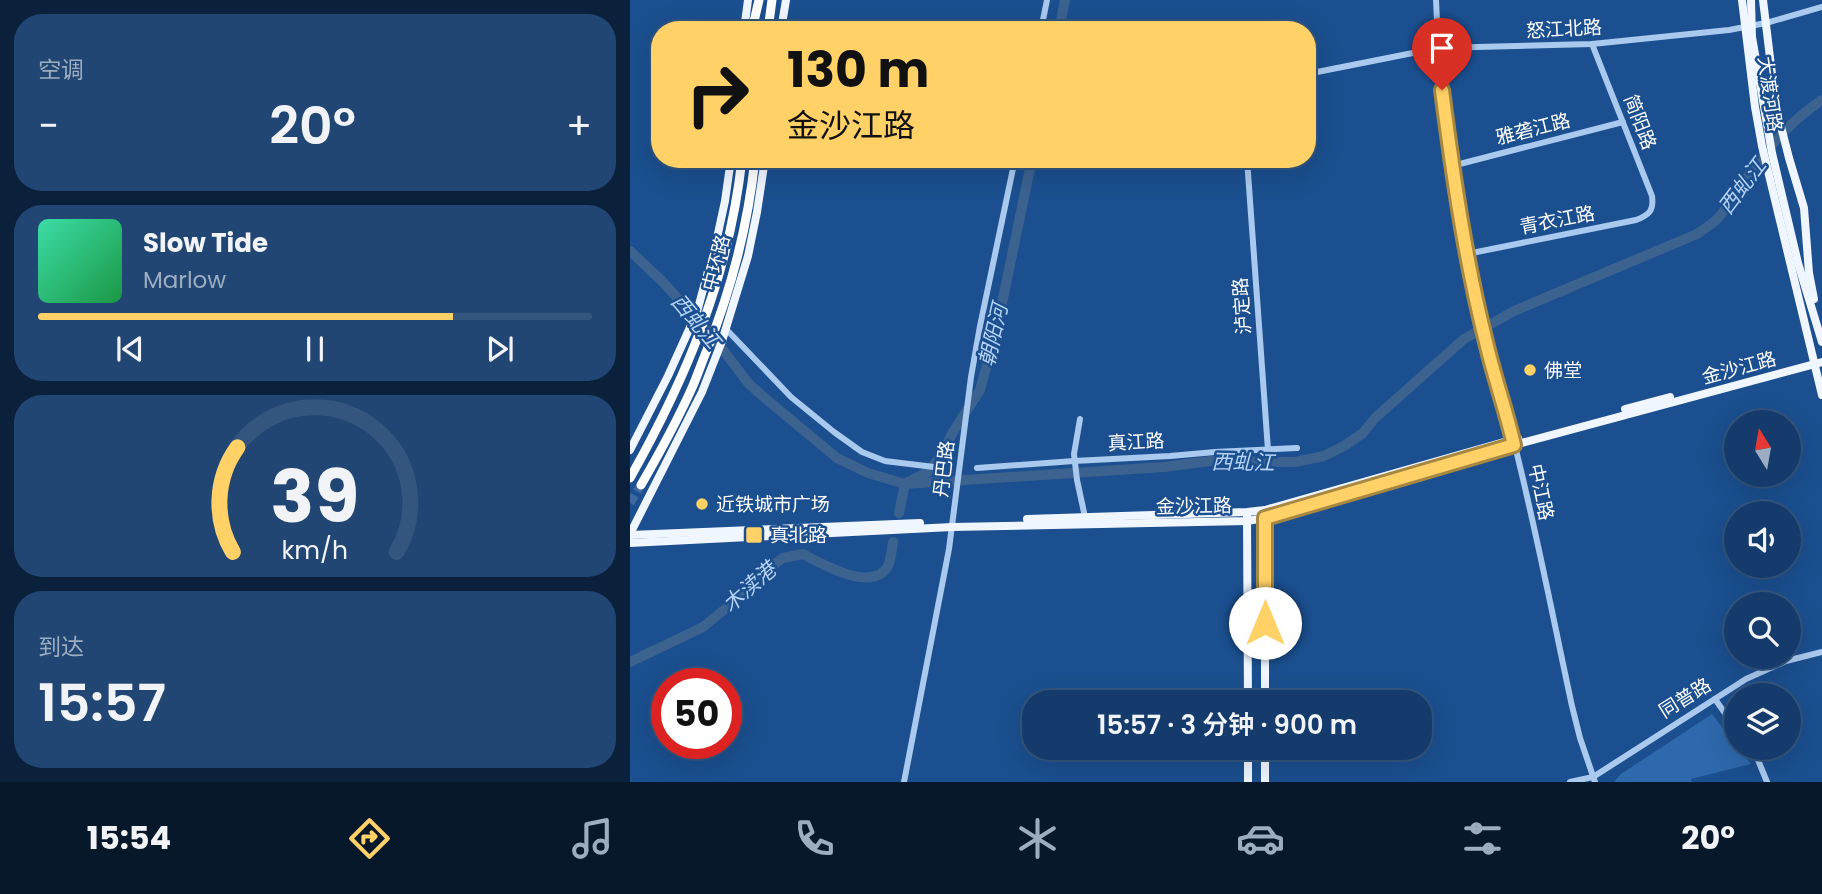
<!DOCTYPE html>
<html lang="zh">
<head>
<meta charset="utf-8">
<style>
	:root { --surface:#143b6b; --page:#214673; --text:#f1f3f6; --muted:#9dadc1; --line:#33557e; --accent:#ffd166 }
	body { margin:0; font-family:Poppins,"Noto Sans SC",sans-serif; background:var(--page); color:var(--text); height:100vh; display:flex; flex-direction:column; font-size:26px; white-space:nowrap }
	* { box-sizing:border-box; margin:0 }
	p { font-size:23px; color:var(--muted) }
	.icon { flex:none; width:38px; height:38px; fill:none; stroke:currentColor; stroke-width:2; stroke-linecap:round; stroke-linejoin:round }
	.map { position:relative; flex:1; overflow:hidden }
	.drawer { display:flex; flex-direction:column; gap:14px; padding:14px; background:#0b203b; width:630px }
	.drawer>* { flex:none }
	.top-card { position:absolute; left:21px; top:21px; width:665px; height:147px; border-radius:28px; box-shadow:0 7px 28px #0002,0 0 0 2px var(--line); background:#ffd166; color:#111; overflow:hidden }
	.needle { width:46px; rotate:349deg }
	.buttons { position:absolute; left:1094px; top:410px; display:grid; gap:14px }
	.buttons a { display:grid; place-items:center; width:77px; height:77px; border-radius:50%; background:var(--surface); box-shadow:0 7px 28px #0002,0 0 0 2px var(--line); font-size:35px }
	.speed { position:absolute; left:21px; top:668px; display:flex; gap:14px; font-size:35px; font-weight:700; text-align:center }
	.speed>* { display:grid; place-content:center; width:91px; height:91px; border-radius:50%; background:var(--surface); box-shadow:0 7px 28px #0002,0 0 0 2px var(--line); line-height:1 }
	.speed .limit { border:10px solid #d22; background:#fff; color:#111 }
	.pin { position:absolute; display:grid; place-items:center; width:60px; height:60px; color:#fff; margin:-72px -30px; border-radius:50% 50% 50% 0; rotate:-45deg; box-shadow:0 0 7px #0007 }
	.pin .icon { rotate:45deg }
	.me { position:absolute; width:77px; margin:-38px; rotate:0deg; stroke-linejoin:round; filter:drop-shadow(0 0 5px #0008) }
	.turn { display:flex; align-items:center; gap:24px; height:147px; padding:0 21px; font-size:32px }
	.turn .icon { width:91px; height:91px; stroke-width:2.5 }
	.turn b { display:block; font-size:49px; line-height:60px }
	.big { font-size:52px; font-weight:600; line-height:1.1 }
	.drawer .widget { flex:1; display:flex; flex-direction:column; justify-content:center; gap:10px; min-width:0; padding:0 24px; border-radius:28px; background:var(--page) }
	.drawer .dial { align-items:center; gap:0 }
	.dial svg { height:182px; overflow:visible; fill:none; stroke:var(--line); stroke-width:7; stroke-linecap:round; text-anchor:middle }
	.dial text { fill:var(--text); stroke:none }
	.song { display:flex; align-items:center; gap:21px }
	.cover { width:84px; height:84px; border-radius:10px; background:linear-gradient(135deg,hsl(160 70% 55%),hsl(140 70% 35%)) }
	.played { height:7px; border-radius:4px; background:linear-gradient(90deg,var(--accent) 75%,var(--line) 75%) }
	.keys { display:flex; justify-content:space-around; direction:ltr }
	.heat { display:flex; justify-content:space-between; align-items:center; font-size:38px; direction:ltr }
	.trip { position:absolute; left:392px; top:690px; width:410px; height:70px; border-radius:28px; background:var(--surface); box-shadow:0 7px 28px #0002,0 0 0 2px var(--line); font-weight:600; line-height:70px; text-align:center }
	.menu { display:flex; height:112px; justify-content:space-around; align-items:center; background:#08182b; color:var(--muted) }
	.menu .icon { width:49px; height:49px }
	.menu .active { color:var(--accent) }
	.menu b { font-size:32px; color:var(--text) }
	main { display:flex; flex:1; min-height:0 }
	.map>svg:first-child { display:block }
	.green { fill:#2e69ad }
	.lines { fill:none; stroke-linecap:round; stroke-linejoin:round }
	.river { stroke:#3c6290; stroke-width:10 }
	.highway-tunnel { stroke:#3d69a0; stroke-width:9; stroke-dasharray:9 4.5; stroke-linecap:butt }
	.minor { stroke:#a9c9ee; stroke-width:6 }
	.major { stroke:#f0f6ff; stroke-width:8 }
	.highway { stroke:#fff; stroke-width:9 }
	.route-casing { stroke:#a68842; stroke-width:18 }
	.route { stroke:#ffd166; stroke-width:12 }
	.poi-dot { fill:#ffd166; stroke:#1b4f8f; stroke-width:2.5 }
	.labels { text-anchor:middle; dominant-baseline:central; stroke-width:5; stroke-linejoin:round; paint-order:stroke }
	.street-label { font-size:19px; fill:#fff; stroke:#1b4f8f }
	.poi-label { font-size:19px; fill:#fff; stroke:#1b4f8f; text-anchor:start }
	.water-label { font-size:21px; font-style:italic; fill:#b5d3f5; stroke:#1b4f8f }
</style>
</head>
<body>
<main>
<section class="drawer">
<div class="widget"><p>空调</p>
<div class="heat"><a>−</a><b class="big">20°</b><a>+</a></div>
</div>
<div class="widget">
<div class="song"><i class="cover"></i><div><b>Slow Tide</b><p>Marlow</p></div></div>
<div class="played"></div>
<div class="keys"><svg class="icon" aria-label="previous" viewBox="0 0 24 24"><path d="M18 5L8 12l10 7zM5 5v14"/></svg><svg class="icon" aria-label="pause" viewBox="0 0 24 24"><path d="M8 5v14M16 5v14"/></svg><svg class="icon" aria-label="next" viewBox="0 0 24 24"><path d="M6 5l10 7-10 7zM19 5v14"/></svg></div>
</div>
<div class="widget dial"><svg viewBox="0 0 100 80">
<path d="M14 69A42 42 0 1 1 86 69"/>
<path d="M14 69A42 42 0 0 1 16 23" stroke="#ffd166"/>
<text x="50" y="56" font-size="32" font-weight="700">39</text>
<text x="50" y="72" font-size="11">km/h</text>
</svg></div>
<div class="widget"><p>到达</p><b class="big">15:57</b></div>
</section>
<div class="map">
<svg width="1192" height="782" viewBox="0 0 1192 782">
	<rect width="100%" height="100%" fill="#1b4f8f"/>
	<path class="green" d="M1082 714 1106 745V747H1108L1121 764 1061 779 1062 782H984L991 774Z"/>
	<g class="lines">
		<g class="river">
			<path d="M429 30 435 0"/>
			<path d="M0 251 33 282 90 346 119 384 136 399 207 458 238 473 275 484 534 467 580 461 665 462 694 456 714 446 733 433 745 418 834 339 884 311 1067 234C1073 230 1079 226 1085 221 1098 209 1106 192 1117 177 1137 148 1162 120 1192 100"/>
			<path d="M278 482 298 472 312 454 323 432 350 390 366 332 402 159"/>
			<path d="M269 513 275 484"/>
			<path d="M0 662 73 627 122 587 140 567 153 558 173 554C192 564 245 595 259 564 261 557 262 548 263 542"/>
		</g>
		<path class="highway-tunnel" d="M0 503 11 485"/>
		<g class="minor">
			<path d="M806 0C810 114 829 229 855 340 864 374 875 408 884 442 906 529 923 618 942 706L950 738 965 782"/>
			<path d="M152 23 181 30"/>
			<path d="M411 30 417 0"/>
			<path d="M677 74 808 48 962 44 1099 30 1136 23 1192 7"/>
			<path d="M617 159 638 450"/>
			<path d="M822 166 993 122"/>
			<path d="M837 254 1006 220C1019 215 1024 211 1022 196L962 44"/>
			<path d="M96 329 161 397 204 432 232 452 255 461 312 468"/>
			<path d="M450 419 444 454 447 480 455 517"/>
			<path d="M347 468 444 461 540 456 585 452 667 448"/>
			<path d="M1085 699 1106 729"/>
			<path d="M1118 747 1128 760 1137 782"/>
			<path d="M274 782 319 549 341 377 350 326 385 159"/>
			<path d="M940 782 963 777 1116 679 1156 661 1192 652"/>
		</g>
		<g class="major">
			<path d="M1112 0 1125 107 1132 146 1192 395"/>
			<path d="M1121 0 1122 37 1142 153 1168 263 1192 342"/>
			<path d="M1133 0 1146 107 1159 158 1174 208 1179 273 1184 299"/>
			<path d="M114 30 118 0"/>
			<path d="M151 30 156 0"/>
			<path d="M995 409 1040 397"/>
			<path d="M0 450 38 376 67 312 87 238 95 201 101 159"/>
			<path d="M617 516 618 702"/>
			<path d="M397 519 617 512 635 510 888 438"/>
			<path d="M0 534 72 392 92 341 118 256 127 212 135 159"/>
			<path d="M0 535 290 523"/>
			<path d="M0 543 322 527 617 521 635 518 884 445 1192 362"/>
			<path d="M635 702V513"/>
			<path d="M618 747V782"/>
			<path d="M635 782V747"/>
		</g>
		<g class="highway">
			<path d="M122 30 129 0"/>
			<path d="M138 30 142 0"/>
			<path d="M0 478C57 377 99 276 112 159"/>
			<path d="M11 485C29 454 46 423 61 390 67 377 71 364 77 350 101 290 118 224 125 159"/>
		</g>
	</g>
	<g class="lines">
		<defs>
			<path id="route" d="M635 623V518L884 445C876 410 864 377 856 342 835 259 823 175 812 90"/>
		</defs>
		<use href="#route" class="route-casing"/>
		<use href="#route" class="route"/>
	</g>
	<g class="poi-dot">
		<circle cx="900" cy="370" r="7"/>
		<circle cx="72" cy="504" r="7"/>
		<rect x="115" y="526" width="18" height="18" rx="3.5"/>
	</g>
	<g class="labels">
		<g class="street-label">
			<text transform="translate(934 29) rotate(-3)">怒江北路</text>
			<text transform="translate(1140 94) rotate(82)">大渡河路</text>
			<text transform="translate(1010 122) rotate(69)">简阳路</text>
			<text transform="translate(903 129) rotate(-14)">雅砻江路</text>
			<text transform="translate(927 220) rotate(-11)">青衣江路</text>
			<text transform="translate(86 263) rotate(-75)">中环路</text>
			<text transform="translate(612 306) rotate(-94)">泸定路</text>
			<text transform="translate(1109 368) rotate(-15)">金沙江路</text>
			<text transform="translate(506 442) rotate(-3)">真江路</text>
			<text transform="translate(314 469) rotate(-83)">丹巴路</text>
			<text transform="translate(911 492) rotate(78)">中江路</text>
			<text transform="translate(564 506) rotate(-1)">金沙江路</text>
			<text transform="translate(1055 698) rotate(-32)">同普路</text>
		</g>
		<g class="poi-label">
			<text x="914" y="370">佛堂</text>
			<text x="86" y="504">近铁城市广场</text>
			<text x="140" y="535">真北路</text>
		</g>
		<g class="water-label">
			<text transform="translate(1112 186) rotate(-53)">西虬江</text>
			<text transform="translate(66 321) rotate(50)">西虬江</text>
			<text transform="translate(363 335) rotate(-77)">朝阳河</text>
			<text transform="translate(613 462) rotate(1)">西虬江</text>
			<text transform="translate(119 587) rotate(-41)">木渎港</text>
		</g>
	</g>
</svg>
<div class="buttons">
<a><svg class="needle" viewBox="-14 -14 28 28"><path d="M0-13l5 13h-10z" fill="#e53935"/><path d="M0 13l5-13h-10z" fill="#9dadc1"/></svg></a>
<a><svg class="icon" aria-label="sound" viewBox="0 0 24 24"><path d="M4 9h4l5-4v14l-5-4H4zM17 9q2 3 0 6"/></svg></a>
<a><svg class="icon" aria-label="search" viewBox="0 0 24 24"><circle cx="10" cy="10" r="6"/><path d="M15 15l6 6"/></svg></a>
<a><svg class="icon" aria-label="layers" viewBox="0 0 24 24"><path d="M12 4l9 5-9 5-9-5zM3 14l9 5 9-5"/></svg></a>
</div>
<div class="speed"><div class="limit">50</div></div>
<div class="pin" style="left:812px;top:90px;background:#d93025"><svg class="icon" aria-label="arrive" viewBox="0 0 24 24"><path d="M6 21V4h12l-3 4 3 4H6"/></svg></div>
<svg class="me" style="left:635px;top:623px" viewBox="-20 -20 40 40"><circle r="19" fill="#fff"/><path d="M0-13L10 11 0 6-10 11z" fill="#ffd166"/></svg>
<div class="trip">15:57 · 3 分钟 · 900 m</div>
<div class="top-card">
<div class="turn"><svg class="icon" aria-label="right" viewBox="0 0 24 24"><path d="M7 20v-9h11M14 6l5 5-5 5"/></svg><div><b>130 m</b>金沙江路</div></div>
</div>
</div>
</main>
<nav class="menu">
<b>15:54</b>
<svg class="icon active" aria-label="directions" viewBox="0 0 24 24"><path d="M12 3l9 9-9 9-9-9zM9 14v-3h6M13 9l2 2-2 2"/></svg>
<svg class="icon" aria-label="music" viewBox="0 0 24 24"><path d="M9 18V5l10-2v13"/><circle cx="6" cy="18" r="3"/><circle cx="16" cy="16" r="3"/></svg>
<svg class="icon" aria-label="phone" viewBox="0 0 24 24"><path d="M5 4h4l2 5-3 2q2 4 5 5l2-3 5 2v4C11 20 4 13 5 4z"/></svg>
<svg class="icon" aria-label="climate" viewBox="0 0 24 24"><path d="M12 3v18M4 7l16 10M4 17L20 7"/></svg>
<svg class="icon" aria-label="car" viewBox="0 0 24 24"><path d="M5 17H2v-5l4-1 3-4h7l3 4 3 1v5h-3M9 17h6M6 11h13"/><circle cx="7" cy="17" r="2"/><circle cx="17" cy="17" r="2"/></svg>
<svg class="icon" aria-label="filters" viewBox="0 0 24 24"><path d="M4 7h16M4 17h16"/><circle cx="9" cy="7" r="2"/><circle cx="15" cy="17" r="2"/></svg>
<b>20°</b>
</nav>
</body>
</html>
